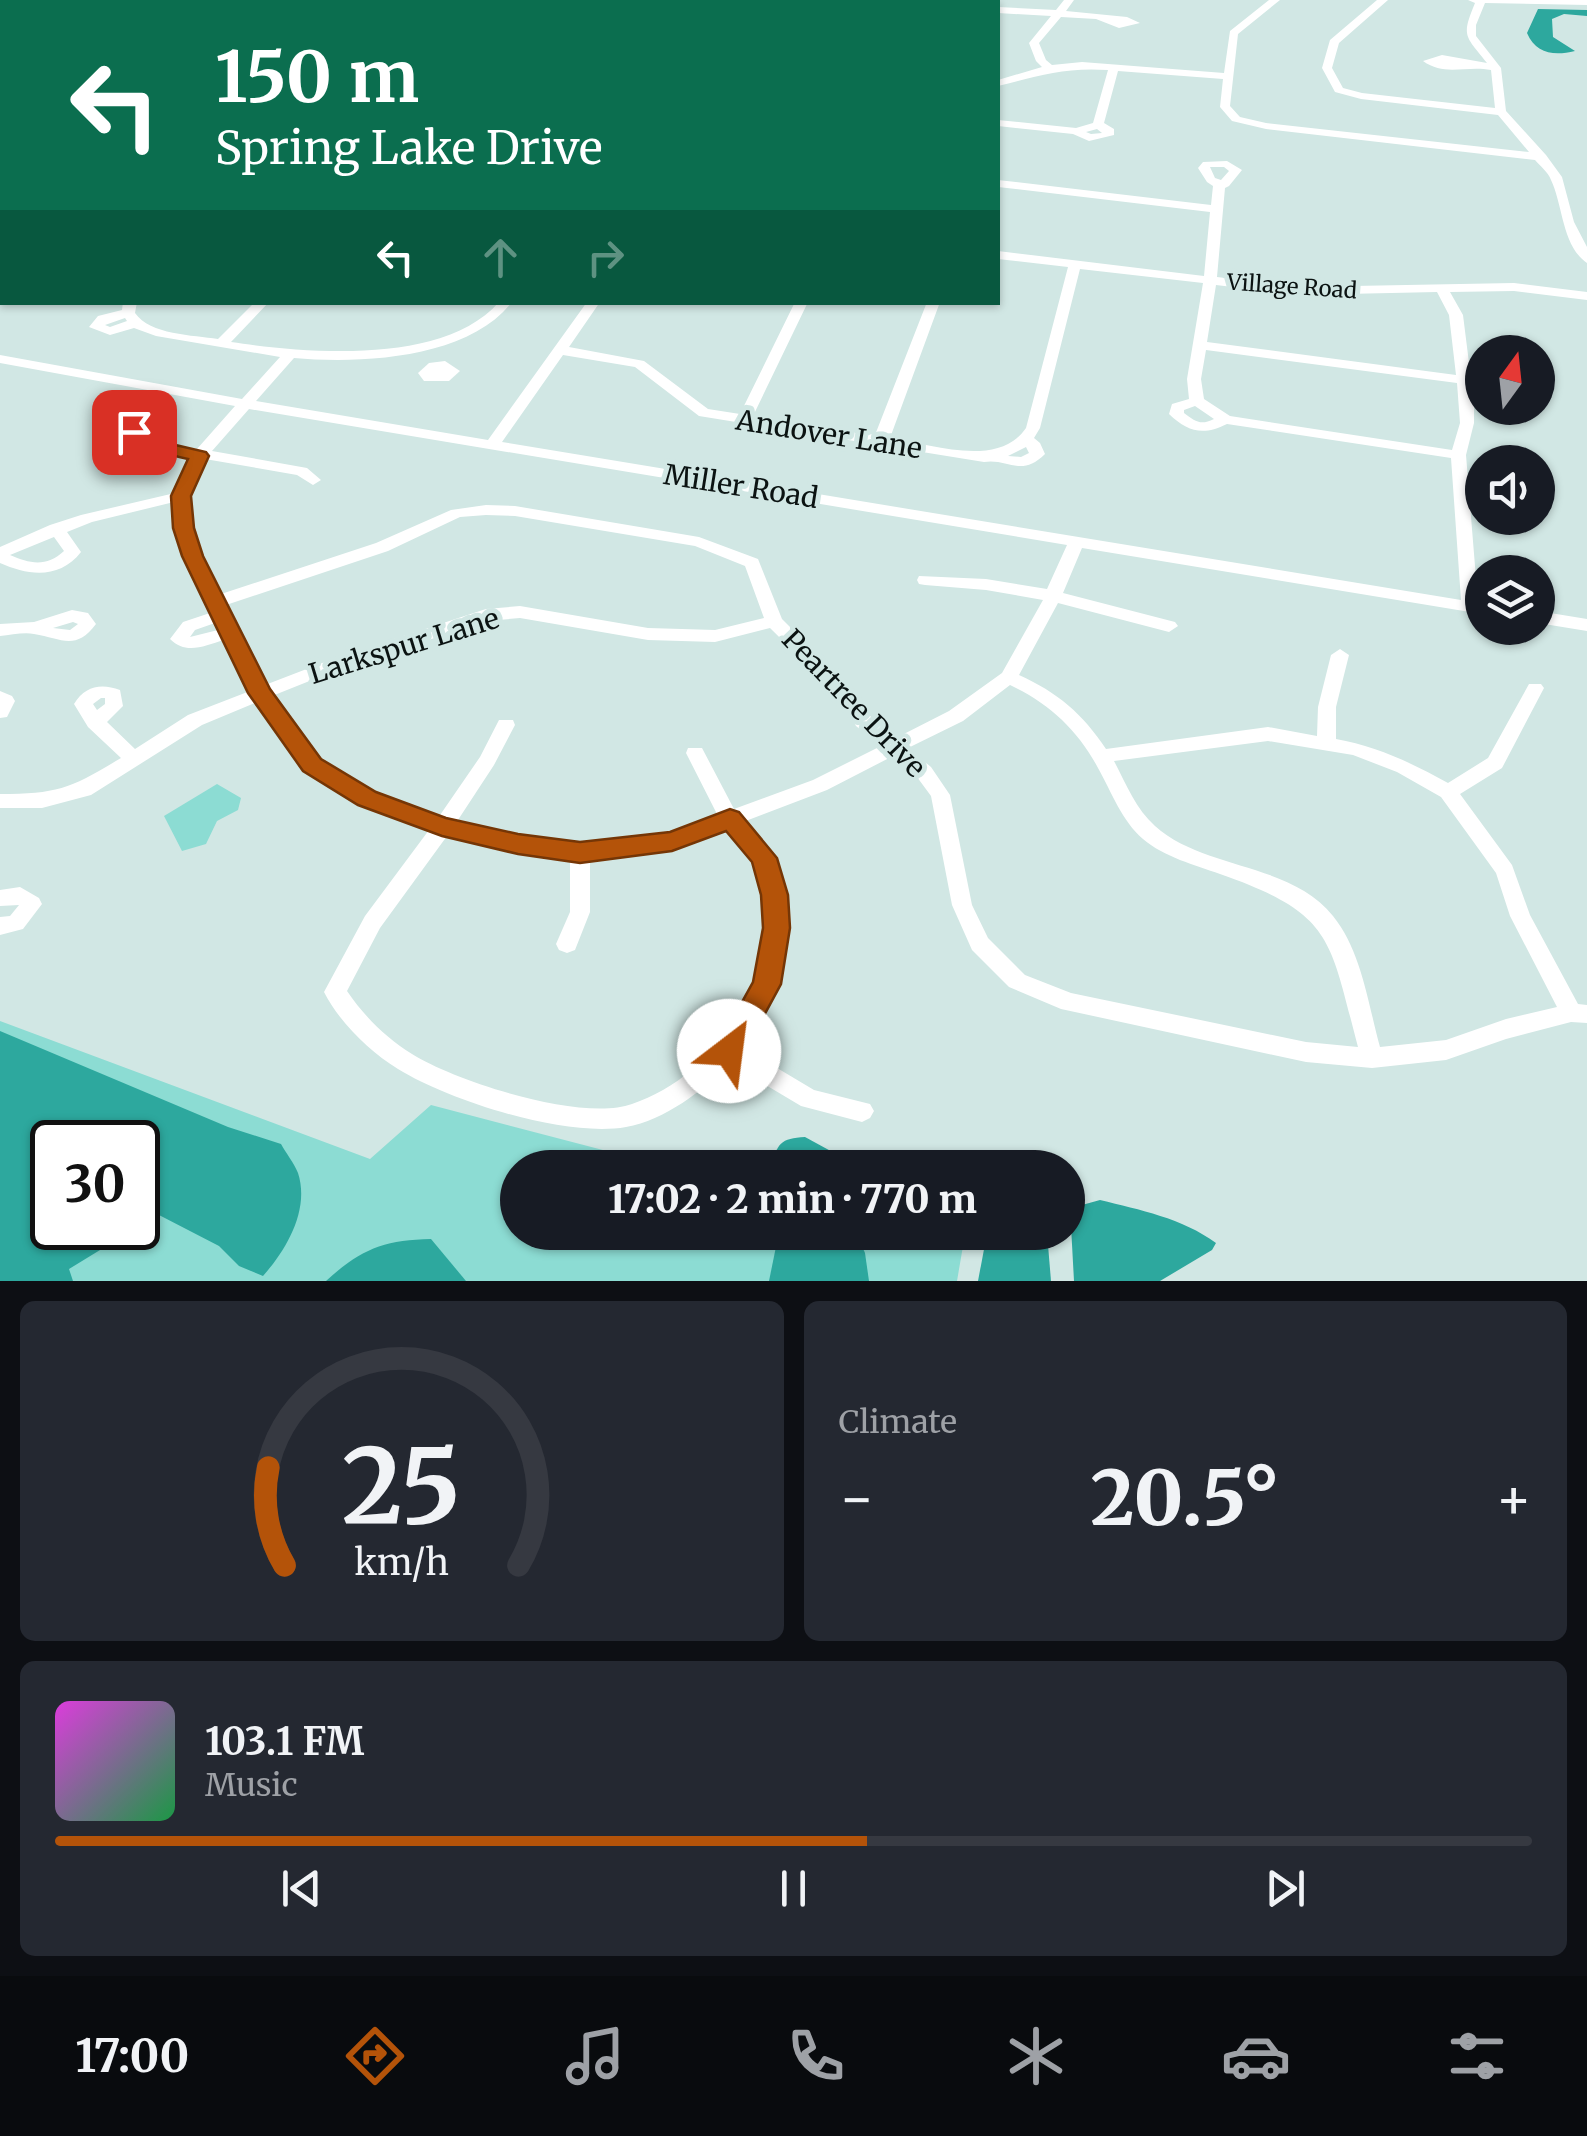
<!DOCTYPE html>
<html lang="en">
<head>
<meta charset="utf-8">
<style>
	:root { --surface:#171b24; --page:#242831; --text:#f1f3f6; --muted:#9ea1a6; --line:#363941; --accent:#b45309 }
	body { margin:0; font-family:Merriweather,serif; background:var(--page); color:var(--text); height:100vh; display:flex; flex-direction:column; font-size:38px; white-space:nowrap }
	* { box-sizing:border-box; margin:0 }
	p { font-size:32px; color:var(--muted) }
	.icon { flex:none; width:55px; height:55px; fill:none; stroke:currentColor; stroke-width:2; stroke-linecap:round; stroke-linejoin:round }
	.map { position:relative; height:1281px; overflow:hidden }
	.details { display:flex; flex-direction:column; gap:20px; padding:20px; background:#0d0f14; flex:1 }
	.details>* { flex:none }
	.hud { position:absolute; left:0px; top:0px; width:1000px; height:305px; box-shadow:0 2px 8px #0004; background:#0b6e4f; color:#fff; overflow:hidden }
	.needle { width:65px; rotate:15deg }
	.tools { position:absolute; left:1465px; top:335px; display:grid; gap:20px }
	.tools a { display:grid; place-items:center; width:90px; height:90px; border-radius:50%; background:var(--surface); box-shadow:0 2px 8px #0004; font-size:50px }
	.speed { position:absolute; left:30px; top:1120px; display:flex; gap:20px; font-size:50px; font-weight:700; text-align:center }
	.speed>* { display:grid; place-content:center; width:130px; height:130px; border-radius:50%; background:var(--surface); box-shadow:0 2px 8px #0004; line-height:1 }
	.speed .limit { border:5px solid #111; border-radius:15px; background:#fff; color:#111 }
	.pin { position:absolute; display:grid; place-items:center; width:85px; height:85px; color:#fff; margin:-42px; border-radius:20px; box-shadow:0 5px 15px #0006 }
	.me { position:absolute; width:110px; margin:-55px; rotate:30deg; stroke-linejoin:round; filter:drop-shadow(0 0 8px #0008) }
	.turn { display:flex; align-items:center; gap:35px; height:210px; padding:0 50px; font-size:45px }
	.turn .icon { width:130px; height:130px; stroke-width:2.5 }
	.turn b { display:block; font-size:70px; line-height:85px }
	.lanes { display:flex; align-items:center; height:95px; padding:0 50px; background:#0003; justify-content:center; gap:50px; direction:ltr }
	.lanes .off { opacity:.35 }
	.big { font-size:75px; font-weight:800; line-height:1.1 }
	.details .card { flex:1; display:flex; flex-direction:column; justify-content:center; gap:15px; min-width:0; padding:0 35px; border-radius:15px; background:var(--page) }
	.details .dial { align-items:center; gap:0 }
	.dial svg { height:260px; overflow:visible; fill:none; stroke:var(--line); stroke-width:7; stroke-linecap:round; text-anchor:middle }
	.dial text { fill:var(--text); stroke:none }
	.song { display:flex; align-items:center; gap:30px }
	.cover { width:120px; height:120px; border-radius:15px; background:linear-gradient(135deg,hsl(300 70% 55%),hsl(140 70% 35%)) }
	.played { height:10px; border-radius:5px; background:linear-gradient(90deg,var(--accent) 55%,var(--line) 55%) }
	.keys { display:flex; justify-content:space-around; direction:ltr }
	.heat { display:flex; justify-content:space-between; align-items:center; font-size:55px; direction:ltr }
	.details .tiles { flex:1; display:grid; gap:20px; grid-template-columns:1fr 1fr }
	.card:last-child { grid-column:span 2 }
	.trip { position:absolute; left:500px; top:1150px; width:585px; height:100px; border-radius:50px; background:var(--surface); box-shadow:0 2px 8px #0004; font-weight:800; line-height:100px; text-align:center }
	.tabs { display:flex; height:160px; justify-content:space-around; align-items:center; background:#090b0e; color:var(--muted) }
	.tabs .icon { width:70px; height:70px }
	.tabs .selected { color:var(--accent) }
	.tabs b { font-size:45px; color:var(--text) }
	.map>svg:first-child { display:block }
	.green { fill:#8cdcd3; fill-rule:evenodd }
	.water { fill:#2da89e }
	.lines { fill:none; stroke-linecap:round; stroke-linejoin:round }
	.stream { stroke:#2da89e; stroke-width:2.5 }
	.minor { fill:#fff; fill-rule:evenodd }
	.route { fill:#b45309; stroke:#753606; stroke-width:2.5 }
	.labels { text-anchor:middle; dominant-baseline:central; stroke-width:10; stroke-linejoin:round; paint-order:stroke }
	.far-street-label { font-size:22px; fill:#0b1312; stroke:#d1e7e4 }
	.street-label { font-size:28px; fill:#0b1312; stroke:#d1e7e4 }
</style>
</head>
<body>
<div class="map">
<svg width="1587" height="1281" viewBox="0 0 1587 1281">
	<rect width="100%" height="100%" fill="#d1e7e4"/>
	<g class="green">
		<path d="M217 784 241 798 238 810 217 821 206 844 182 851 164 816Z"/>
		<path d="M0 1021 370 1159 431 1105 668 1167 518 1168V1232L920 1233 963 1246 957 1281H0ZM52 1142H138V1228H52Z"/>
	</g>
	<g class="water">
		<path d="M1538 9 1587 10V16L1564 14 1552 19 1553 37 1575 51C1554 56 1536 54 1527 33Z"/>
		<path d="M0 1031 228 1127 281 1144C286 1153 294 1163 298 1173 310 1210 286 1250 263 1276L239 1266 219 1246 159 1215 138 1227V1142H52V1228H136L69 1269 73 1281H0Z"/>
		<path d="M805 1137 860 1167H772C776 1144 781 1138 805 1137Z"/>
		<path d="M1100 1200C1140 1210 1182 1218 1216 1243L1212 1250 1160 1281H1074L1071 1226 1082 1205Z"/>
		<path d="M779 1232 856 1233 865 1253 869 1281H769Z"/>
		<path d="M992 1233H1047L1051 1281H978L986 1239Z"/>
		<path d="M431 1239 466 1281H326C361 1249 384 1240 431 1239Z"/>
	</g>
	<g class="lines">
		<path class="stream" d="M414 2 419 0"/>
		<g class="minor">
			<path d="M1064 0H1074L1066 11 1127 17 1140 23 1119 28 1096 19 1061 17 1039 43 1046 60 1052 65 1082 62 1224 73 1230 31 1269 0H1280L1238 34 1230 106 1240 117 1266 123 1529 152 1498 115 1361 99 1335 92 1322 68 1330 40 1377 0H1388L1339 43 1332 68 1343 88 1362 93 1495 108 1491 70C1466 65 1445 77 1423 61L1442 55 1487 63C1465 35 1461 37 1475 3L1468 0H1587V5L1485 3 1476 25V36L1501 68 1506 111 1546 155 1562 177 1574 222 1587 247V263C1562 246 1563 205 1551 180 1548 172 1540 166 1535 160L1266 129 1232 121 1220 107 1223 79 1118 71 1104 123 1114 129V135L1089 141 1073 134 998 126V120L1076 128 1093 123 1108 70C1064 67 1039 76 998 86V80L1042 67 1036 61 1029 43 1051 16 998 13V7L1056 10ZM1097 129 1102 133 1091 134 1086 132Z"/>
			<rect x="0" y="94" width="2" height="6"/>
			<rect x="0" y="136" width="2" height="9"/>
			<path d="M1227 161 1242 170 1229 186 1225 188 1217 277 1299 287 1514 283 1587 292V300L1514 291 1450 292 1463 315 1474 403V423L1466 455 1478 603 1482 604V614L1082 548 1063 593 1175 622 1178 626 1169 632 1058 603 1019 675C1057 692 1083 714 1106 749L1268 727 1317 736 1318 707 1331 655 1340 649 1349 655 1336 707V739C1376 746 1412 763 1448 783L1488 758 1529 684H1541L1544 688 1502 768 1460 794 1512 865 1530 915 1578 1004 1587 1005V1023L1571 1022 1506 1039 1446 1060 1372 1068 1306 1062 1061 1009 1009 987 972 950 952 905 931 796 917 777 893 756 827 790 743 822C757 839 771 854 779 874 801 927 775 1005 742 1047L814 1090 870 1104 874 1111 870 1118 862 1122 801 1106 729 1063C703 1091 665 1120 626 1127 566 1138 450 1101 398 1069 369 1051 340 1023 324 992L365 916 429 830 360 803 305 770 257 702 202 725 91 795 42 808H0V794C59 794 71 788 121 758L88 727 74 704C85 686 101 683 120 690L123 706 107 722 135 749 188 715 250 691 224 640C204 646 186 655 170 639L183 622 210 613 175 529 174 502 92 522 67 532 81 552C60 579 29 576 0 563V547L50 525 81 515 175 493 191 457 155 450 139 435 121 434 118 428 127 418H151L153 421 151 430 165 443 197 449 235 406 0 363V355L242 399 280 357 156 336 134 328 110 335 89 327 98 316 122 310 123 302H137L135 313C150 335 193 335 218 339L255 302H269L231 342C306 353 443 366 499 302H512C468 359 360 364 294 358L256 401 488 440 587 302H600L569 347 644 361 708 409 740 414 795 302H808L753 416 875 435 927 302H940L890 438C931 444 998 469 1026 428L1068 267 998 259V251L1204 276 1210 212 998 187V180L1211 205 1213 186 1207 182 1198 168 1203 162ZM1210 167H1224L1229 171 1221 180 1215 178ZM1080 269 1203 283 1187 379 1189 399 1172 404 1169 414C1188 432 1203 436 1227 424L1451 458 1461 600 502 442 563 355 635 367 699 416 736 422 743 426 749 424 873 444 880 448 885 446 984 462C1008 458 1021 478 1045 454L1040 443 1034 438 1040 428ZM1216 285 1299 295 1437 292 1449 315 1456 375 1207 342ZM125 318 127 321 110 327 105 325ZM1206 350 1457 383 1460 423 1452 450 1230 416 1204 399 1201 379ZM1195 406 1214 419C1200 426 1195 421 1184 413V410ZM249 409 1067 545 1047 589 986 579 919 576 917 580 919 584 925 585 986 590 1043 600 1002 673 949 711 896 738 870 716 848 685 782 619 758 559 699 537 515 506 486 505 451 510 376 543 218 595 191 529 189 496 205 459 297 475 313 485 321 480 307 468 212 451ZM1026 447 1029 453 1021 457 1008 456ZM486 515 515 516 695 546 745 566 764 618 715 630 648 628 520 606 486 609 330 660 265 685 223 606 388 551 460 517ZM54 537 64 551C47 567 30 564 10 555ZM520 618 648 640 715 642 770 628 836 693 856 726 881 746 813 780 734 809 702 748H688L686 753 718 816C674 832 627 844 580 844 539 844 496 831 456 823L494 765 515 725 513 720H499L480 757 438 818 374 793 319 760 272 696 342 668 487 621ZM215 623 218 630 190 637 195 630ZM1010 685C1049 703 1078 730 1098 768 1112 793 1122 821 1143 839 1164 857 1195 865 1220 874 1334 914 1329 938 1358 1047L1306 1042 1071 993 1025 975 988 938 972 905 950 795 931 767 908 748 963 721ZM101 698H105V704L97 710 93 704ZM1268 741 1353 755 1397 772 1441 797 1496 873 1510 916 1557 1007 1506 1019 1446 1040 1380 1047C1368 1004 1362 952 1333 916 1290 862 1204 870 1155 826 1136 809 1126 784 1114 761ZM726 828C740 847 757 863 763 886 784 975 716 1076 632 1104 582 1122 457 1082 412 1054 386 1038 364 1016 347 991L380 928 447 836 518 852 570 858V912L556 944 559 950 567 953 575 950 590 912V859L672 849Z"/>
			<path d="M0 200 2 201V207L0 208Z"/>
			<path d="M445 361 460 371 449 381H424L418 373 429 363Z"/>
			<path d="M72 610 88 613 96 624C75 652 61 638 34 634 24 632 11 635 0 636V624L34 622ZM73 622 78 624 70 630 53 628Z"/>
			<path d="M1538 611 1587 619V631L1538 623Z"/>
			<path d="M0 691 12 696 15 701 7 717 0 718Z"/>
			<path d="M20 887 39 898 42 904 23 929 0 935V917L10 916 19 905 0 906V890Z"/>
		</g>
	</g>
	<path class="route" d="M143 426 167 443 206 452 209 456 191 496 194 528 203 556 270 689 321 759 376 792 446 818 518 834 580 842 670 832 730 809 739 812 777 858 788 895 790 928 781 984 740 1060 729 1064 719 1060 715 1051 753 982 763 928 761 895 752 862 726 831 672 851 580 863 518 854 442 836 358 805 303 771 248 693 182 556 173 528 171 496 188 459C164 454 142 446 124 432Z"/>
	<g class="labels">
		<g class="far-street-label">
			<text transform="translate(1292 286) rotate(4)">Village Road</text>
		</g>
		<g class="street-label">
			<text transform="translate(829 434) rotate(9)">Andover Lane</text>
			<text transform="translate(741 486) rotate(9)">Miller Road</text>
			<text transform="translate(404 646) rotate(-17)">Larkspur Lane</text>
			<text transform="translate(854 703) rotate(46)">Peartree Drive</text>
		</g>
	</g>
</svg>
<div class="tools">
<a><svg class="needle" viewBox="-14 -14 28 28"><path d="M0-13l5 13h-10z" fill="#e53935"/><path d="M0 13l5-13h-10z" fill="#9ea1a6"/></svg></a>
<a><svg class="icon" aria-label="sound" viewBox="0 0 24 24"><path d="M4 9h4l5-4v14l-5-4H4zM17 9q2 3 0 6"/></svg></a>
<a><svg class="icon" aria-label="layers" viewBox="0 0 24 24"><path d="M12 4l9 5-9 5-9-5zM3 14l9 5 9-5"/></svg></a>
</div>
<div class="speed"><div class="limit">30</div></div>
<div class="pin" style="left:134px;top:432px;background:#d93025"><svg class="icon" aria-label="arrive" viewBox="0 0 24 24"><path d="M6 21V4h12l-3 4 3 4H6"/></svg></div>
<svg class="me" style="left:729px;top:1051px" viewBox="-20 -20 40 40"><circle r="19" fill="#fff"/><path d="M0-13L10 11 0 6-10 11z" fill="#b45309"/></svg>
<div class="trip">17:02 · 2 min · 770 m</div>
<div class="hud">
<div class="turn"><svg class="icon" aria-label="left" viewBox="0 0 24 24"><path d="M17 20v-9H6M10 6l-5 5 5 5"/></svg><div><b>150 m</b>Spring Lake Drive</div></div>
<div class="lanes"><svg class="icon" aria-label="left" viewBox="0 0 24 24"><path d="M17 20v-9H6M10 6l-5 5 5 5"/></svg><svg class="icon off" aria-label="ahead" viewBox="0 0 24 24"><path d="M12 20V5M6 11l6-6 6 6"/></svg><svg class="icon off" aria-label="right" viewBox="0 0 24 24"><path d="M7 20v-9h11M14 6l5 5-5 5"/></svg></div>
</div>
</div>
<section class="details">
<div class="tiles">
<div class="card dial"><svg viewBox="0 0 100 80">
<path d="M14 69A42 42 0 1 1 86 69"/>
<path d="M14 69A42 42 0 0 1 9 39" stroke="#b45309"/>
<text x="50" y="56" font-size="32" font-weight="700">25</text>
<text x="50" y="72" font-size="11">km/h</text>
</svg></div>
<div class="card"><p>Climate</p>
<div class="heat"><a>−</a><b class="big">20.5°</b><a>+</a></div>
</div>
<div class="card">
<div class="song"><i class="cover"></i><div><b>103.1 FM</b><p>Music</p></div></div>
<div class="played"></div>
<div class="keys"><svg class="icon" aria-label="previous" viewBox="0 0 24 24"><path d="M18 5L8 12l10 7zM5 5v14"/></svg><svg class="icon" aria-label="pause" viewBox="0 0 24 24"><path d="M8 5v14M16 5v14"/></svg><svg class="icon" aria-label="next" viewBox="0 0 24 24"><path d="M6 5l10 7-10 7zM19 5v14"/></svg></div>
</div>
</div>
</section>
<nav class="tabs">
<b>17:00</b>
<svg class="icon selected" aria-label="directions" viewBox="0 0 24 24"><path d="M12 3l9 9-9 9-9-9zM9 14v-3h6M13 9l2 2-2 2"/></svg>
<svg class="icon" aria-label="music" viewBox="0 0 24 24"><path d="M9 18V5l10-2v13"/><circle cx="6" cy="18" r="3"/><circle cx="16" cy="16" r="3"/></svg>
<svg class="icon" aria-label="phone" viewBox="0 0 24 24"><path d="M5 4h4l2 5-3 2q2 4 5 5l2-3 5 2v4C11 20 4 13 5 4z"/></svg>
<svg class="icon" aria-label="climate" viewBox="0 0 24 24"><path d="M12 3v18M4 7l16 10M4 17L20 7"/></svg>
<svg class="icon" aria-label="car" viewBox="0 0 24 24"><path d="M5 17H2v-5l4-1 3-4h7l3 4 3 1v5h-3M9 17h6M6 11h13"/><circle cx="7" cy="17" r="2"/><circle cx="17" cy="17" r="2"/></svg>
<svg class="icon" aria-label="filters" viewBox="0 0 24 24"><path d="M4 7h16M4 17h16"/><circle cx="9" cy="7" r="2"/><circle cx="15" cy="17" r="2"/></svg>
</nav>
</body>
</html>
